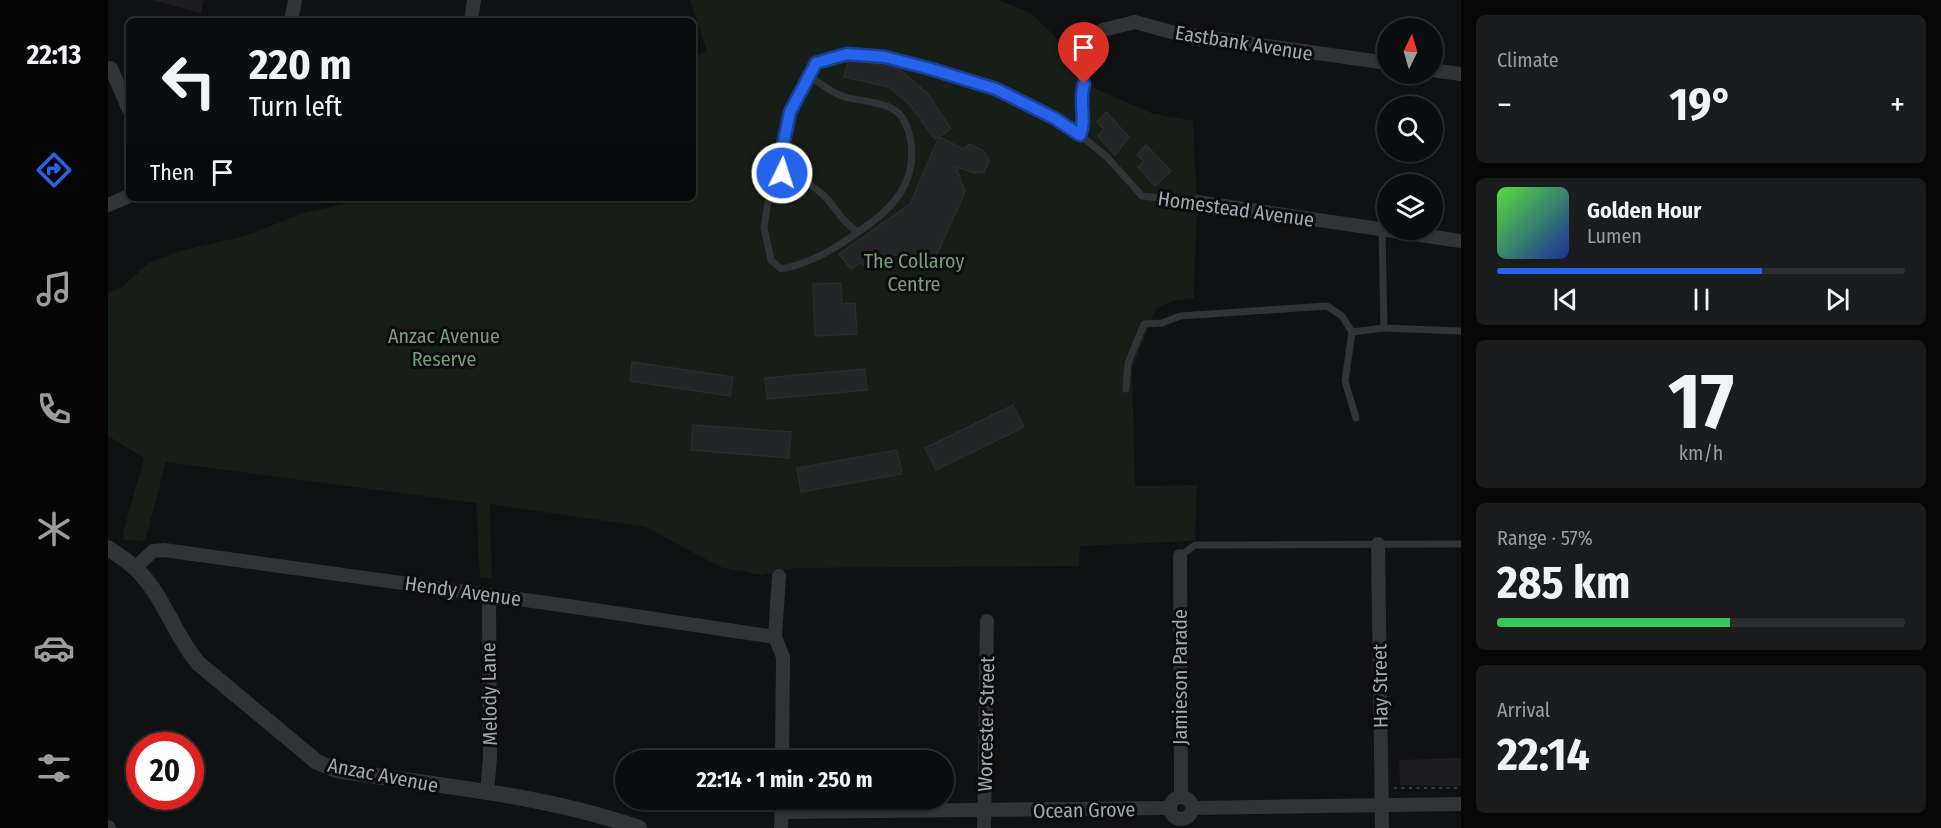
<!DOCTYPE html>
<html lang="en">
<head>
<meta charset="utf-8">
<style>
	:root { --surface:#0c0d0e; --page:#1a1b1c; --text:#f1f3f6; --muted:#9a9c9e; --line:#2c2d2e; --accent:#2563eb }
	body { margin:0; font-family:"Fira Sans Condensed",sans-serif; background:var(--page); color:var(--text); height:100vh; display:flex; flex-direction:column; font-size:22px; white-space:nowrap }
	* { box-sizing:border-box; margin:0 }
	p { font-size:20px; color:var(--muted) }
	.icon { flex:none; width:33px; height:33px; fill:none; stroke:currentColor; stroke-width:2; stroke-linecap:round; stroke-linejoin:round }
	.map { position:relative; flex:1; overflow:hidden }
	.drawer { display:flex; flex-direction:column; gap:15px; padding:15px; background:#070708; width:480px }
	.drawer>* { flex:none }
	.top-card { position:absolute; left:18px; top:18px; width:570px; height:183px; border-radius:9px; box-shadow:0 2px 4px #0004,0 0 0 2px var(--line); background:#0c0d0e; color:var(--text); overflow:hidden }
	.needle { width:39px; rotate:5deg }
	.tools { position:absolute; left:1269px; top:18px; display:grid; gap:12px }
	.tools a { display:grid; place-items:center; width:66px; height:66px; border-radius:50%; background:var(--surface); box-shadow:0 2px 4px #0004,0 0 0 2px var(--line); font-size:30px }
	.speed { position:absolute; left:18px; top:732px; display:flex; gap:12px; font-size:30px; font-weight:700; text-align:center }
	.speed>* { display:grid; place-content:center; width:78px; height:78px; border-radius:50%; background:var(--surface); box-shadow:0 2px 4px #0004,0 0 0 2px var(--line); line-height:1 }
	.speed .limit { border:9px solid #d22; background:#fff; color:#111 }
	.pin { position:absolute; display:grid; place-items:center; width:51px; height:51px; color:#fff; margin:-62px -26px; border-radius:50% 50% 50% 0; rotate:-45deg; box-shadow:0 0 6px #0007 }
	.pin .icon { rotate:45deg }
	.me { position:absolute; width:66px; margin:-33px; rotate:4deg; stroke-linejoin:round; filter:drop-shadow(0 0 4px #0008) }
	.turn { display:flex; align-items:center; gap:21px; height:126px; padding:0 24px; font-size:27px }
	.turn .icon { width:78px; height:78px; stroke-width:2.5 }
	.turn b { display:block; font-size:42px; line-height:51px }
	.then { display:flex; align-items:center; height:57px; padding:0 24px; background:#0003; gap:12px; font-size:22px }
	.big { font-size:45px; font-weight:700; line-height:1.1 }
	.drawer .widget { flex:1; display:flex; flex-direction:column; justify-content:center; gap:9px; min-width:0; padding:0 21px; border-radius:9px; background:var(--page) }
	.drawer .dial { align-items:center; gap:0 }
	.dial b { font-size:78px; line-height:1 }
	.song { display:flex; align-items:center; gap:18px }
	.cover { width:72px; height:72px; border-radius:9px; background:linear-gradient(135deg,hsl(110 70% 55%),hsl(230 70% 35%)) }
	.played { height:6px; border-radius:3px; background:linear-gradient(90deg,var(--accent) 65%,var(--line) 65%) }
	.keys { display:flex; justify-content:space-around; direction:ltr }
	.heat { display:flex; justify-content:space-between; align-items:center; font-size:33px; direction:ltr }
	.charge { height:9px; border-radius:4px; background:linear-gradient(90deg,#34c759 57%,var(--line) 0) }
	.trip { position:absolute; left:507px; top:750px; width:339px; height:60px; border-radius:30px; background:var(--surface); box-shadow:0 2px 4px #0004,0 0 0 2px var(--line); font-weight:700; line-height:60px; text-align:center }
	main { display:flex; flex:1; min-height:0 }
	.tab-bar { display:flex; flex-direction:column; width:108px; justify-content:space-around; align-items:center; background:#050506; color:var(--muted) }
	.tab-bar .icon { width:42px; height:42px }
	.tab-bar .current { color:var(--accent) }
	.tab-bar b { font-size:27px; color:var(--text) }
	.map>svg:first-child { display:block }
	.built { fill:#1d1d1f }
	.green { fill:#171d17 }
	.building { fill:#232426; stroke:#2a2b2e; stroke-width:1.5 }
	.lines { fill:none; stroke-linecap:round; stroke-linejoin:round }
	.path { stroke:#383a3e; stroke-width:2; stroke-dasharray:3 4.5; stroke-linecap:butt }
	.service { stroke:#323337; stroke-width:7 }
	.minor { stroke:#323337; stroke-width:14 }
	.tertiary { stroke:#323337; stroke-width:16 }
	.route-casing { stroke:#184099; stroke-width:15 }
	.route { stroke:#2563eb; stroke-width:10 }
	.labels { text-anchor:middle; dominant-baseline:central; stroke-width:6; stroke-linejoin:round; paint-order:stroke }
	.street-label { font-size:20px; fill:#a2a8b3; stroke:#0c0c0d }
	.park-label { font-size:20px; fill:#789e79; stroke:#0c0c0d }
</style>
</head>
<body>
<main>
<nav class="tab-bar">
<b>22:13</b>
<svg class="icon current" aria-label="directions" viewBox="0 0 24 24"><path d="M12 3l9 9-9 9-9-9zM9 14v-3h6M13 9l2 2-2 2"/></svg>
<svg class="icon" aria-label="music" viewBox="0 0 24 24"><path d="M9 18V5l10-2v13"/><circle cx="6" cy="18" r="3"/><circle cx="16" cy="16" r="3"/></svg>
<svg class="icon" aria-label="phone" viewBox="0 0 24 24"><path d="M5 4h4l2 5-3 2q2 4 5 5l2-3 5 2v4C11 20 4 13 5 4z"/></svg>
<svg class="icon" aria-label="climate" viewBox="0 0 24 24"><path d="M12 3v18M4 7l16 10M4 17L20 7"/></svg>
<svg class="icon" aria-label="car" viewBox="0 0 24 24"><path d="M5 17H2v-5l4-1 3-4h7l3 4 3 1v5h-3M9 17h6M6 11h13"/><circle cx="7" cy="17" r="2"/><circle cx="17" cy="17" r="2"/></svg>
<svg class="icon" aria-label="filters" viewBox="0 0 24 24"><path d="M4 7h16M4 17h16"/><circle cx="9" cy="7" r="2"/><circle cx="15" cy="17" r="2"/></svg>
</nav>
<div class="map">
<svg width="1353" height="828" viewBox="0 0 1353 828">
	<rect width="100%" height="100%" fill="#101112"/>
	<g class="built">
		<path d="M44 0H96L93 13Z"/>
		<path d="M1353 758V786L1292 785 1291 760Z"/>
	</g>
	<path class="green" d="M582 0H891L924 14 954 43 977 84 1043 113 1085 121 1089 202 1086 298 1064 301 1048 309 1024 369 1027 486 1089 485 1087 541 972 546 971 566 687 568 653 575 612 567 538 527 382 504 384 579 372 577 368 503 58 462 37 541 16 540 15 533 36 458 0 436V293L15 286 41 263 72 251 137 236 195 213 263 198H585V57L599 51Z"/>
	<g class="building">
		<path d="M741 59 791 69 819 93 843 129 827 139 802 105 781 87 736 77Z"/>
		<path d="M998 112 1021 137 1007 155 990 136 996 130 989 122Z"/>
		<path d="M831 137 855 149 862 144 876 151 881 161 876 172 867 173 848 167 857 192 822 269 795 255H784L761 271 753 262 743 269 731 254 802 204Z"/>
		<path d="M1038 145 1063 171 1047 186 1030 167 1036 162 1029 155Z"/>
		<path d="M733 283 734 304 747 303 749 334 707 336 705 284Z"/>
		<path d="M524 362 625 377 622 396 522 381Z"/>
		<path d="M757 369 759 390 659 399 657 378Z"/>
		<path d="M905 405 916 427 828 470 817 448Z"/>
		<path d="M585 425 683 432 681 458 583 450Z"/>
		<path d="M789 450 794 474 693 492 689 468Z"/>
	</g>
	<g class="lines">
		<path class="path" d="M1286 788H1353"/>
		<g class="service">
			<path d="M701 76C712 83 725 94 737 97 751 101 770 101 783 108 795 114 799 125 802 137 811 182 785 209 750 232 735 222 731 213 720 200 708 186 691 178 674 173L671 165 682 112 708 63 739 53 777 57 888 89 946 118 972 135 999 157 1034 196 1089 202"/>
			<path d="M972 135 976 126 972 98 995 30"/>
			<path d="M671 165 660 202 656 227 663 260 673 269C702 264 727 249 750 232"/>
			<path d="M1274 230 1276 328"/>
			<path d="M1244 332 1237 381 1248 418"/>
			<path d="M1018 389 1020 363 1036 324 1054 323 1072 316 1219 306 1234 316 1244 332 1276 328 1353 331"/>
			<path d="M1072 556 1087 545 1353 544"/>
		</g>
		<g class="minor">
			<path d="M183 21 187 0"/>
			<path d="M363 21 366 0"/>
			<path d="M995 30 1027 22 1067 33 1280 63"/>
			<path d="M3 68 21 110"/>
			<path d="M1324 70 1353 74"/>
			<path d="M1089 202 1353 241"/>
			<path d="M0 205 21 196"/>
			<path d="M1270 544 1274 828"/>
			<path d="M1072 556 1073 797"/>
			<path d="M27 568 45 551 56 550 460 606 667 637 675 657 674 760"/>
			<path d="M667 637 671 576"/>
			<path d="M379 793 382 757 381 595"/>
			<circle cx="1073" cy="808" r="11"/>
			<path d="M1084 808 1353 804"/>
			<path d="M674 812 1061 808"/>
			<path d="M0 827 1 828"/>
			<path d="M673 828 674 800"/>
			<path d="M876 828 879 621"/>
		</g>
		<path class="tertiary" d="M0 548C11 556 24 563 33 574 57 600 67 636 90 663L209 762 228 770C329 786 434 794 531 828"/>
	</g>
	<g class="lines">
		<defs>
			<path id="route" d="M674 173 671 165 682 112 708 63 739 54 777 57 823 69 888 89 946 118 972 135C979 118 970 104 976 84"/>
		</defs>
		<use href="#route" class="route-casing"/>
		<use href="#route" class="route"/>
	</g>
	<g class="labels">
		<g class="street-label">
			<text transform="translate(1136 43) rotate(9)">Eastbank Avenue</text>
			<text transform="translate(1128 209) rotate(8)">Homestead Avenue</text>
			<text transform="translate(355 591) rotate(8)">Hendy Avenue</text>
			<text transform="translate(1072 677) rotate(-90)">Jamieson Parade</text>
			<text transform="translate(1272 686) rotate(-91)">Hay Street</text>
			<text transform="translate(381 694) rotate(-91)">Melody Lane</text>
			<text transform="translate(878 724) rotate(-89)">Worcester Street</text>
			<text transform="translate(275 775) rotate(11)">Anzac Avenue</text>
			<text transform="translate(976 810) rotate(-1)">Ocean Grove</text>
		</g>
		<g class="park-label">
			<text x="806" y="261">The Collaroy<tspan x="806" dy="23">Centre</tspan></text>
			<text x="336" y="336">Anzac Avenue<tspan x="336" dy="23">Reserve</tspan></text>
		</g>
	</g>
</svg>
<div class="tools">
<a><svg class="needle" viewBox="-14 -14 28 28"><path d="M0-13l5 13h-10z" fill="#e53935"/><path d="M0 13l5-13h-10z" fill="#9a9c9e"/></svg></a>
<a><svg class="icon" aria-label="search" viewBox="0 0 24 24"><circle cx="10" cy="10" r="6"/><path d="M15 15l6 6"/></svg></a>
<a><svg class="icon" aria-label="layers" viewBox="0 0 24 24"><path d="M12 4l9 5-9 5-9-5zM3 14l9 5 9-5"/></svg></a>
</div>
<div class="speed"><div class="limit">20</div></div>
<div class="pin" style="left:976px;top:84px;background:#d93025"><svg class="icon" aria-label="arrive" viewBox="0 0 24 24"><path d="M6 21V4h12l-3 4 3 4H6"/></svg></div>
<svg class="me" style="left:674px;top:173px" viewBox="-20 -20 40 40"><circle r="17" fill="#2563eb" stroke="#fff" stroke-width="3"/><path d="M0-11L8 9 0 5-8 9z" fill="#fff"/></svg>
<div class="trip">22:14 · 1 min · 250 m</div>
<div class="top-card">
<div class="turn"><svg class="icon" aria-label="left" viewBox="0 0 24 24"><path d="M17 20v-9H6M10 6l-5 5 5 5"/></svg><div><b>220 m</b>Turn left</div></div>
<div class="then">Then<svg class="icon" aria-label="arrive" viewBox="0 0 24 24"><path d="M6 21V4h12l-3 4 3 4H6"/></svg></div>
</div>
</div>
<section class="drawer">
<div class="widget"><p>Climate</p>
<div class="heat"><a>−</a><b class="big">19°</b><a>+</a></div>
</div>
<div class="widget">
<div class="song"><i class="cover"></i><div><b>Golden Hour</b><p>Lumen</p></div></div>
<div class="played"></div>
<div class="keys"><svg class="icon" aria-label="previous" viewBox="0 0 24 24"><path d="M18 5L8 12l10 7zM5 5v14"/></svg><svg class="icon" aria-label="pause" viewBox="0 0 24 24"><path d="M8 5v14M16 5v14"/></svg><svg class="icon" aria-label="next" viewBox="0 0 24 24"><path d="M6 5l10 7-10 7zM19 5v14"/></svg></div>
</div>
<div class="widget dial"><b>17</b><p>km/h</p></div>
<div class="widget"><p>Range · 57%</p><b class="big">285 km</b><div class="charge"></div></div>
<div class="widget"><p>Arrival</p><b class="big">22:14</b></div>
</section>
</main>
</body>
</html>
